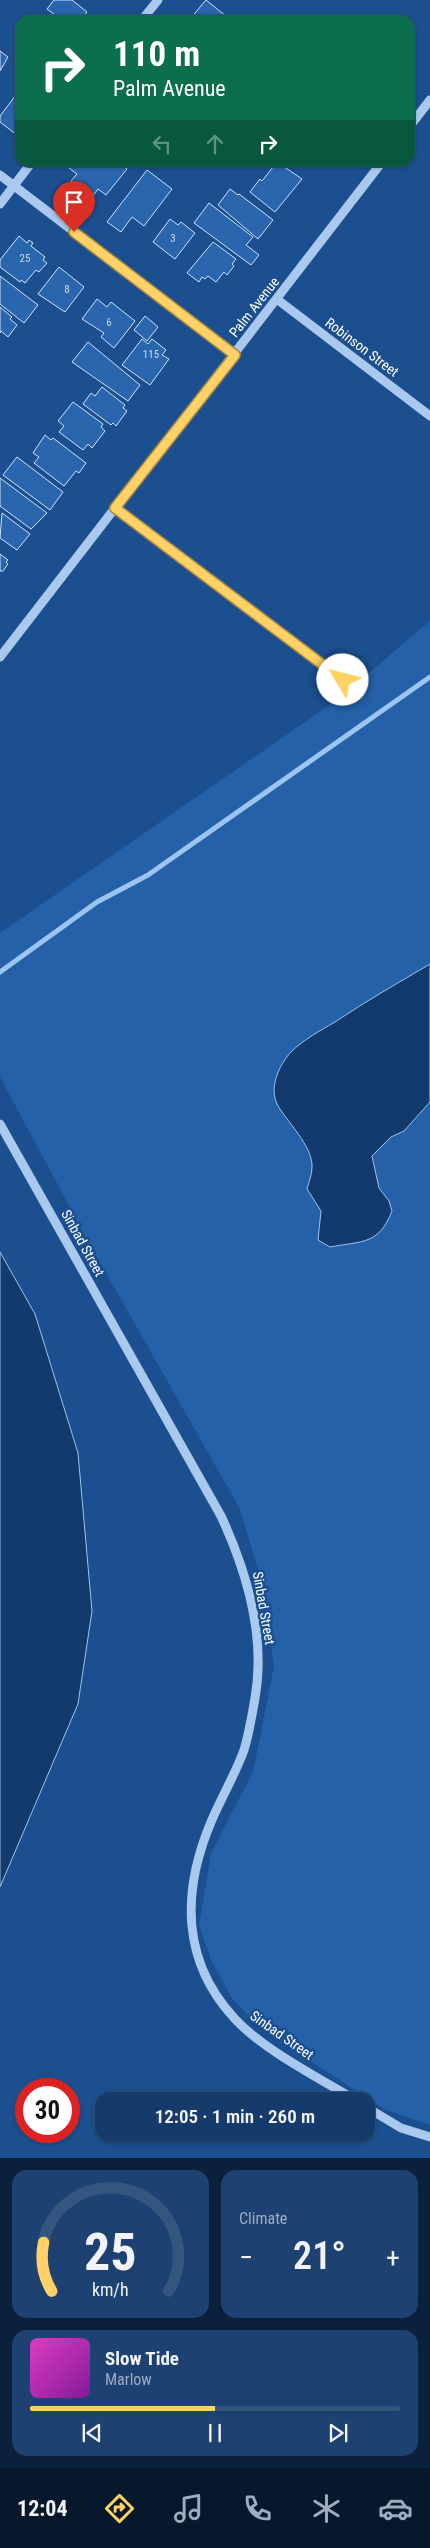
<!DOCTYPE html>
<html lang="en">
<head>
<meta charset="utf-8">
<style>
	:root { --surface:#143b6b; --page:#1d4271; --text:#f1f3f6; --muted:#9dadc1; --line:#33557e; --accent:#ffd166 }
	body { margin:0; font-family:"Roboto Condensed",sans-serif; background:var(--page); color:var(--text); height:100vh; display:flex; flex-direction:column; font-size:19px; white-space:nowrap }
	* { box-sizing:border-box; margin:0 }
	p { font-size:16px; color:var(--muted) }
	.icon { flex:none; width:28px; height:28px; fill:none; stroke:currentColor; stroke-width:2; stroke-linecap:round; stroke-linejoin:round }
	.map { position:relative; height:2158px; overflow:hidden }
	.details { display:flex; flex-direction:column; gap:12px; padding:12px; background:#0b203b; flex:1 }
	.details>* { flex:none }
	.banner { position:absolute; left:15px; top:15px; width:400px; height:152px; border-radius:15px; box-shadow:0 1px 4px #0004,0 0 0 1px var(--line); background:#0b6e4f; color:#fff; overflow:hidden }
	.speed { position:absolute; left:15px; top:2078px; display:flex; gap:10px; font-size:25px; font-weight:700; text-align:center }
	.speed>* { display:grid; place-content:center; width:65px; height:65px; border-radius:50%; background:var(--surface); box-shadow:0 1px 4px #0004,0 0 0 1px var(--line); line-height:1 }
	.speed .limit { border:8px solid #d22; background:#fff; color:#111 }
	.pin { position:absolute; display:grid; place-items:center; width:42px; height:42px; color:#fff; margin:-51px -21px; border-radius:50% 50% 50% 0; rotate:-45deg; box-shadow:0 0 5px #0007 }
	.pin .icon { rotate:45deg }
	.me { position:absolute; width:55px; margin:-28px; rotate:307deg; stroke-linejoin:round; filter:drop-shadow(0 0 4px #0008) }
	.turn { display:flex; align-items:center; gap:18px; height:105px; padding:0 15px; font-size:22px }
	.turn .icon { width:65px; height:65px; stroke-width:2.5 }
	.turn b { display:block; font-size:35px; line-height:42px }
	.lanes { display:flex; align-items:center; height:48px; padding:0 15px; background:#0003; justify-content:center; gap:25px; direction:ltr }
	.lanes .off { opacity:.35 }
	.big { font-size:38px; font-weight:600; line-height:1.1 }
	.details .card { flex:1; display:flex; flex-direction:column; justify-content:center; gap:8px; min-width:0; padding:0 18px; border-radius:15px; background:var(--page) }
	.details .dial { align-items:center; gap:0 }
	.dial svg { height:130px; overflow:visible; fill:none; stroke:var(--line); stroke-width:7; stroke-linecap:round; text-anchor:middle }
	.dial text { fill:var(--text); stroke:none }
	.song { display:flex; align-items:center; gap:15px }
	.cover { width:60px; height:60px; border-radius:8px; background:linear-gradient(135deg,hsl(310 70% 55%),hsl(290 70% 35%)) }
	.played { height:5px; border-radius:2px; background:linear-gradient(90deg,var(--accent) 50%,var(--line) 50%) }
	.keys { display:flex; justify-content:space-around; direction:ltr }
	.heat { display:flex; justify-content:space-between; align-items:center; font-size:28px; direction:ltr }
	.details .tiles { flex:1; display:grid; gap:12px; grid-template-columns:1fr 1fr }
	.card:last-child { grid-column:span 2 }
	.trip { position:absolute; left:95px; top:2092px; width:280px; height:50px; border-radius:15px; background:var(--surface); box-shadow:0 1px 4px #0004,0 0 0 1px var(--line); font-weight:600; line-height:50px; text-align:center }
	.tab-bar { display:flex; height:80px; justify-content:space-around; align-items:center; background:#08182b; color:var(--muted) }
	.tab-bar .icon { width:35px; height:35px }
	.tab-bar .on { color:var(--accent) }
	.tab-bar b { font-size:22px; color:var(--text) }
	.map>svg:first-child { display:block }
	.green { fill:#2461a8 }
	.water { fill:#123a6d; stroke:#9cc4f0 }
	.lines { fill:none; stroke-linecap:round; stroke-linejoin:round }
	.stream { stroke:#9cc4f0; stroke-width:5 }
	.building { fill:#2a66ad; stroke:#cfe3fa }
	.minor { stroke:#a9c9ee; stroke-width:9 }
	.route-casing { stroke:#a68842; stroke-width:12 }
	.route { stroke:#ffd166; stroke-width:9 }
	.labels { text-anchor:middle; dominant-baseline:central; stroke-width:5; stroke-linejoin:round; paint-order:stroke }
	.number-label { font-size:11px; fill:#cad9ea }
	.street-label { font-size:14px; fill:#fff; stroke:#1b4f8f }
</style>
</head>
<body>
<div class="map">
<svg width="430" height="2158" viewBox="0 0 430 2158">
	<rect width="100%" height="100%" fill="#1b4f8f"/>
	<path class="green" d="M430 621V2125L384 2109 298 2053 253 2021 231 1997 211 1960 199 1925 211 1853 253 1772 274 1666 260 1577 240 1509 89 1243 0 1077V933L338 699Z"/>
	<g class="water">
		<path d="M430 964V1102L404 1131 391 1137 372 1156 379 1188 389 1201 392 1211C379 1245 362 1241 330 1247L318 1240 321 1211 307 1189C309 1182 312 1174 312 1167 313 1146 286 1121 277 1104 269 1087 279 1065 291 1052 304 1039 320 1031 335 1022 366 1001 398 983 430 964Z"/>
		<path d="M0 1252 35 1314 78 1453 92 1611 78 1704 0 1887Z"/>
	</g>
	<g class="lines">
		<path class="stream" d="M0 972 97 902 148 875 430 677"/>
	</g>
	<g class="building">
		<path d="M54 0H72L87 12 81 20H62L47 9Z"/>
		<path d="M206 0 231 20H189Z"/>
		<path d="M0 51 8 57 0 71Z"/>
		<path d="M19 91 20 131 17 135 0 122V116Z"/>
		<path d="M73 162H119L127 169 106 195 98 189 92 197 71 181 77 174 69 168Z"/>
		<path d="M277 162 302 179 275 212 250 192 260 179 262 181Z"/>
		<path d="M147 170 172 189 144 226 132 217 121 232 107 222Z"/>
		<path d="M230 189 238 195 239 194 273 220 258 239 218 205Z"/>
		<path d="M209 203 253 237 246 245 259 255 251 265 194 223Z"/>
		<path d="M170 219 178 225 181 222 195 233 175 259 153 242Z"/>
		<path d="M19 236 27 243 29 240 33 243 31 246 45 257 43 260 47 263 39 272 36 270 25 283 21 280 20 282 0 267V260Z"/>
		<path d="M213 242 236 259 232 264 234 266 227 275 224 272 216 282 208 276 205 279 202 277 199 282 187 273Z"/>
		<path d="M59 267 84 287 65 312 38 294Z"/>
		<path d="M0 276 38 305 24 323 0 304Z"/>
		<path d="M97 299 107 307 111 302 135 321 114 348 101 337 104 333 82 319Z"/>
		<path d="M0 307 12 317 10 319 17 325 8 337 1 331 0 333Z"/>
		<path d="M145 316 158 327 147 341 134 330Z"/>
		<path d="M142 339 148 344 152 339 166 350 162 355 169 359 150 385 122 365Z"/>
		<path d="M88 342 140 385 128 401 72 362Z"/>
		<path d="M102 387 125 405 123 408 127 411 116 426 113 423 111 425 83 404 91 393 95 396Z"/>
		<path d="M73 402 103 424 101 427 105 431 92 448 88 444 83 450 59 432 64 426 58 421Z"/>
		<path d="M45 435 51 440 53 438 86 463 79 473 76 471 64 486 34 463 39 457 33 453Z"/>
		<path d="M17 457 63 492 50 510 3 475Z"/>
		<path d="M0 478 47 513 31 529 0 506Z"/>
		<path d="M2 513 30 534 17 550 0 538Z"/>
		<path d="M0 554 8 560 6 562 8 564 3 571H0Z"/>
	</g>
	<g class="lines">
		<g class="minor">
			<path d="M142 20 158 0"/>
			<path d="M410 126 430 100"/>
			<path d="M0 175 235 355"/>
			<path d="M0 204 32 162"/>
			<path d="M278 300 430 416"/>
			<path d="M115 508 343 680"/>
			<path d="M0 657 382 162"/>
			<path d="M0 1124 221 1516C247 1572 266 1636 255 1698 252 1715 249 1734 244 1750 235 1775 221 1798 211 1822 182 1891 181 1961 235 2019 265 2051 319 2078 357 2101"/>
			<path d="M366 2107 401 2128 430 2137"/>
		</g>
	</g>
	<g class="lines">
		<defs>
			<path id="route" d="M74 232 235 355 115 508 343 680"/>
		</defs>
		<use href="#route" class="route-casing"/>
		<use href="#route" class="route"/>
	</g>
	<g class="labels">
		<g class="number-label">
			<text x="173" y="238">3</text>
			<text x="25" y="258">25</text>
			<text x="67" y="289">8</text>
			<text x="109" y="322">6</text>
			<text x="151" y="354">115</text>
		</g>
		<g class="street-label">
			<text transform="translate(254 307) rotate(-52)">Palm Avenue</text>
			<text transform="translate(362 347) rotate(37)">Robinson Street</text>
			<text transform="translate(83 1243) rotate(61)">Sinbad Street</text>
			<text transform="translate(264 1608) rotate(80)">Sinbad Street</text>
			<text transform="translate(282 2035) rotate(35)">Sinbad Street</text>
		</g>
	</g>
</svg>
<div class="speed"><div class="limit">30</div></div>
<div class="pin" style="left:74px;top:232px;background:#d93025"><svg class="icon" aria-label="arrive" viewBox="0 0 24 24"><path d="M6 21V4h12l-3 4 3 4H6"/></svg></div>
<svg class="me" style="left:343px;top:680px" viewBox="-20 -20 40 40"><circle r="19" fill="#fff"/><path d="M0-13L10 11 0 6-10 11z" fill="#ffd166"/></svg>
<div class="trip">12:05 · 1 min · 260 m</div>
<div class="banner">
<div class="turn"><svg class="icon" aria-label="right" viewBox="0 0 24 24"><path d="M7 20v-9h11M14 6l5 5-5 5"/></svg><div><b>110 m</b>Palm Avenue</div></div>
<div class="lanes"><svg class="icon off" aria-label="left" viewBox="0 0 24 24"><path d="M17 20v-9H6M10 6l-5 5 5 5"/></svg><svg class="icon off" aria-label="ahead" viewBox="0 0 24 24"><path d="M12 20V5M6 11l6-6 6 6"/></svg><svg class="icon" aria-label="right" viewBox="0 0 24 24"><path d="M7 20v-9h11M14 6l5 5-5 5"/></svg></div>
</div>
</div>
<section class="details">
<div class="tiles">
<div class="card dial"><svg viewBox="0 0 100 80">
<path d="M14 69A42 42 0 1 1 86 69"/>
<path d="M14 69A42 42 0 0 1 9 39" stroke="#ffd166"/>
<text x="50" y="56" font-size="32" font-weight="700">25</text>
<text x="50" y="72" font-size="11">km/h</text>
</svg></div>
<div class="card"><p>Climate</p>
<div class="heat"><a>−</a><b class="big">21°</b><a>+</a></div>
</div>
<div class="card">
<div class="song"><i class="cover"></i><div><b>Slow Tide</b><p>Marlow</p></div></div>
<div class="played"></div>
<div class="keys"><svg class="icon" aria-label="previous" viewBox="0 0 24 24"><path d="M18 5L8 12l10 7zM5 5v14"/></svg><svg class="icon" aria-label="pause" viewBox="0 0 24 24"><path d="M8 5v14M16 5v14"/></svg><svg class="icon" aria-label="next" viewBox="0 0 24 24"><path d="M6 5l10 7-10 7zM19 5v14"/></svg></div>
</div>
</div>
</section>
<nav class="tab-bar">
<b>12:04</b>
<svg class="icon on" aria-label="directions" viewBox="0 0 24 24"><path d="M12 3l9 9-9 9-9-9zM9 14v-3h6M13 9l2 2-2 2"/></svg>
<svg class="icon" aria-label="music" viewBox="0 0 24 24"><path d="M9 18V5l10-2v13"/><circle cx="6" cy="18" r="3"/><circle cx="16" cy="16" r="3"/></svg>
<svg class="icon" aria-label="phone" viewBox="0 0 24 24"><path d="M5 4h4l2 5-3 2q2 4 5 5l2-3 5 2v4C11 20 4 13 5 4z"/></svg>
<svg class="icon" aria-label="climate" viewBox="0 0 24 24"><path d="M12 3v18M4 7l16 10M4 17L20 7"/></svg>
<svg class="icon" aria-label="car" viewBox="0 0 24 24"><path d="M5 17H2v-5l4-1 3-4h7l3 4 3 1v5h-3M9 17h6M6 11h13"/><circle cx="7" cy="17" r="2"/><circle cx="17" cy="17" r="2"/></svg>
</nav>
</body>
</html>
